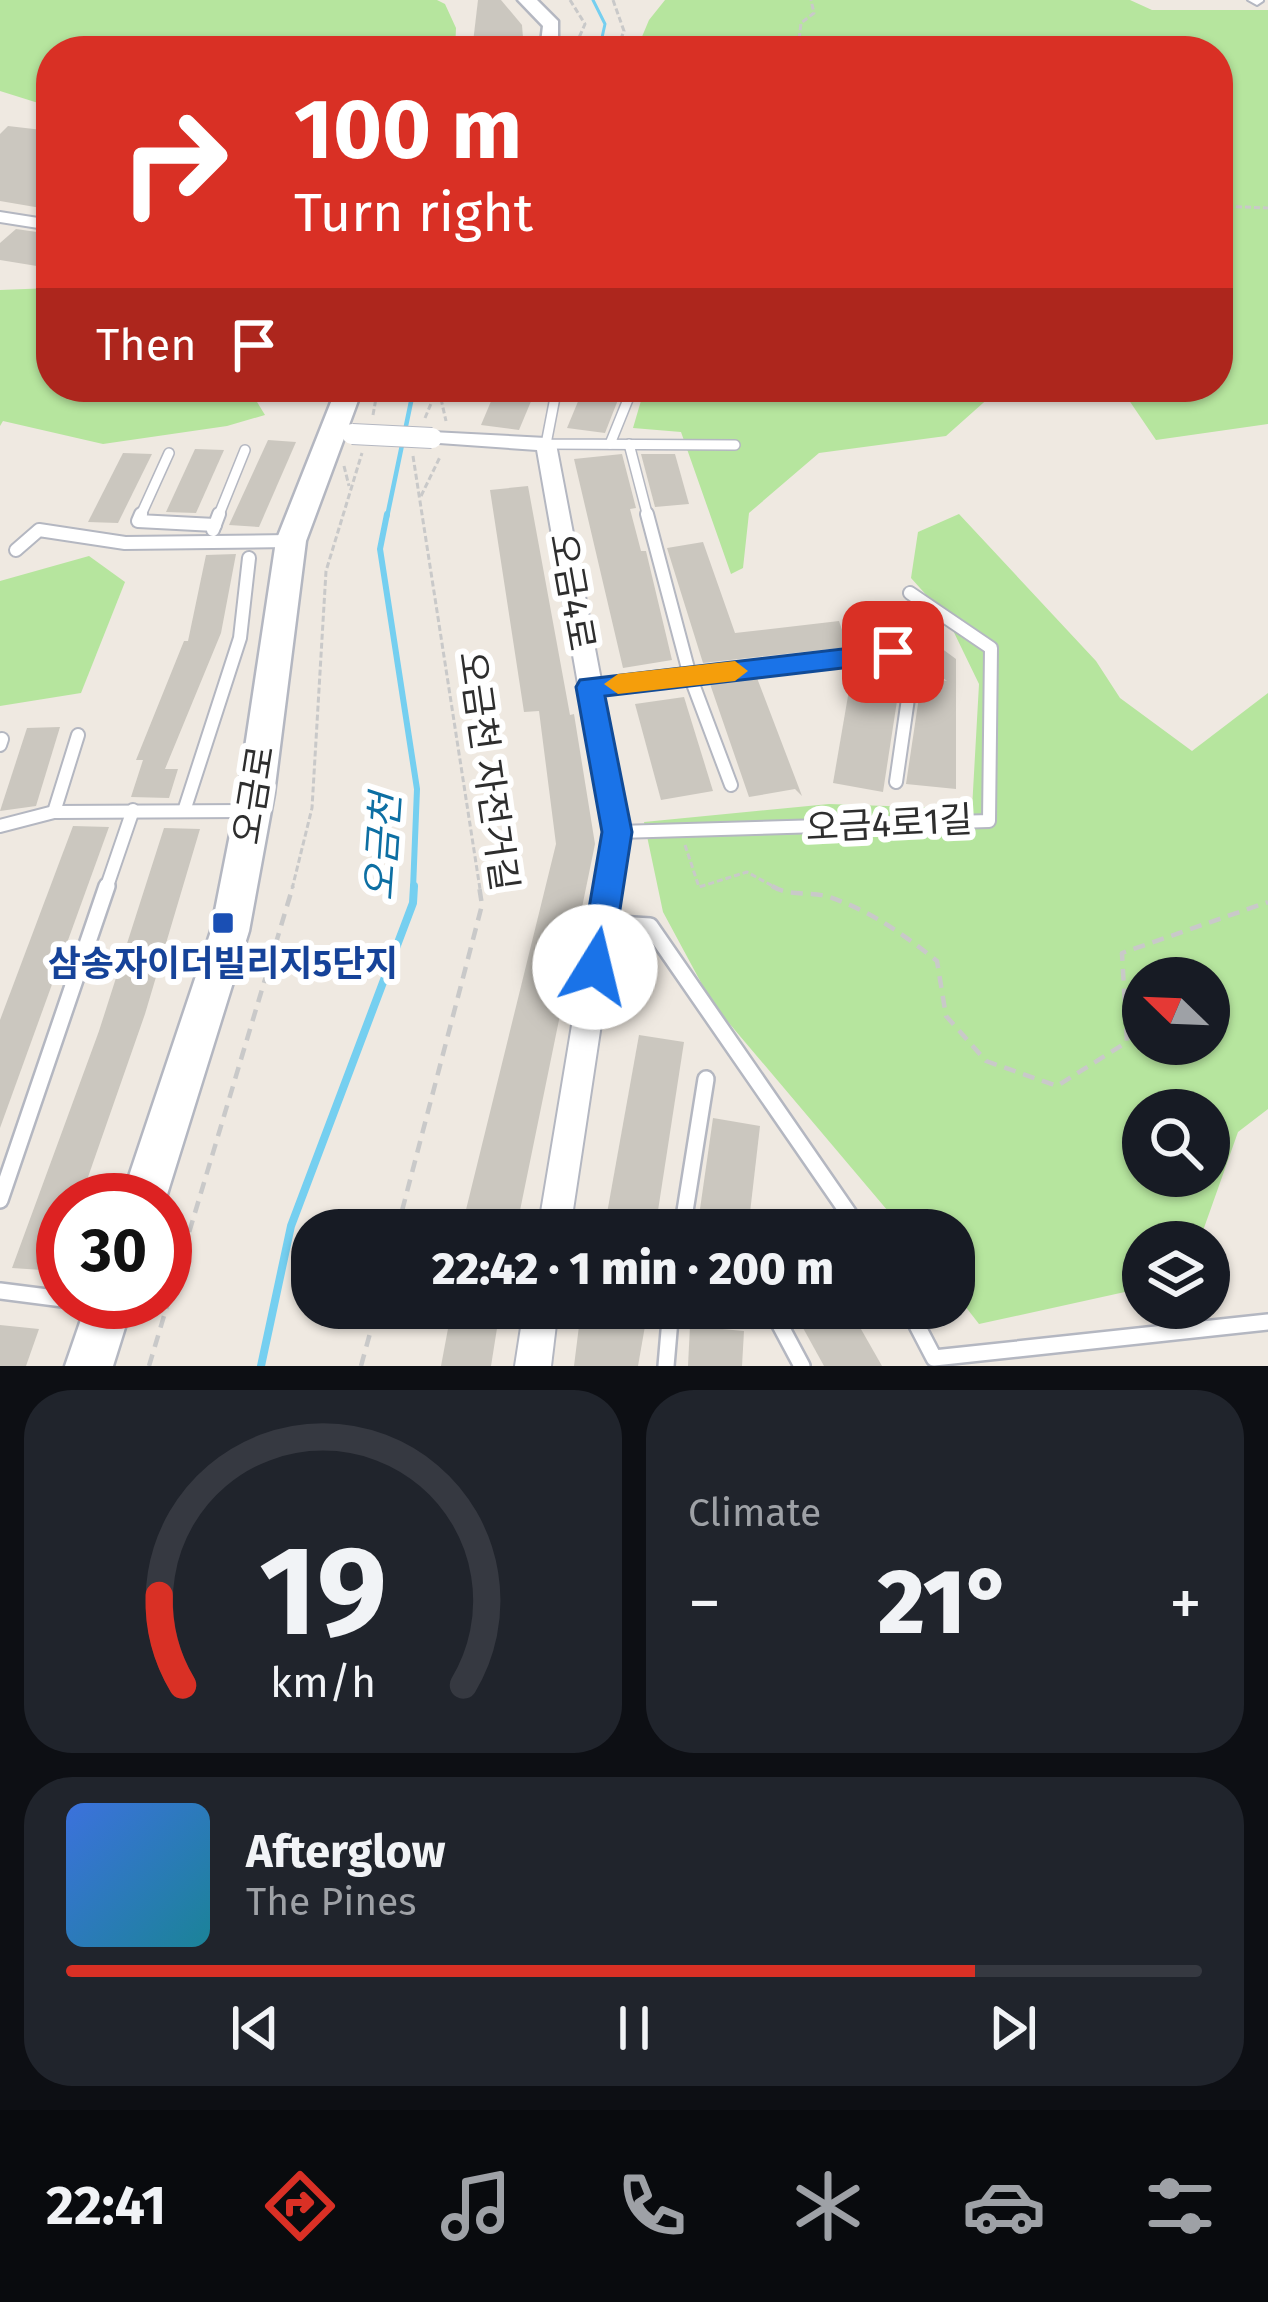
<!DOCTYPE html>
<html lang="en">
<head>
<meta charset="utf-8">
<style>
	:root { --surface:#171b24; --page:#20242c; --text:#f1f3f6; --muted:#9ea1a6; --line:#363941; --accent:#d93025 }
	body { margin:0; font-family:"Fira Sans","Noto Sans KR",sans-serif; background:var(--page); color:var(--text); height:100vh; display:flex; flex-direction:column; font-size:45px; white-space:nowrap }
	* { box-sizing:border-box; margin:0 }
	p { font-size:39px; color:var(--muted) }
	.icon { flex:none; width:66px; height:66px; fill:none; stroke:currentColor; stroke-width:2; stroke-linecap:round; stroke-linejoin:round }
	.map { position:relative; height:1366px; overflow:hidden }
	.drawer { display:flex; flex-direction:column; gap:24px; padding:24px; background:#0d0f14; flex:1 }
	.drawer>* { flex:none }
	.banner { position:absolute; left:36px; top:36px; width:1197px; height:366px; border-radius:48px; box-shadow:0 3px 9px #0004; background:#d93025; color:#fff; overflow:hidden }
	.needle { width:78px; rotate:293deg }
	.tools { position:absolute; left:1122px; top:957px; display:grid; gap:24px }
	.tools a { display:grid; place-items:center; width:108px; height:108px; border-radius:50%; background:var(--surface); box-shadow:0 3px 9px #0004; font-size:60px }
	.speed { position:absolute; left:36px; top:1173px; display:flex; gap:24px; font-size:60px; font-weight:700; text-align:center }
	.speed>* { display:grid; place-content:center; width:156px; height:156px; border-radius:50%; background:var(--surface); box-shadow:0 3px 9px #0004; line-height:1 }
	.speed .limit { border:18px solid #d22; background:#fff; color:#111 }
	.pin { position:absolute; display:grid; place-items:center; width:102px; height:102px; color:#fff; margin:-51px; border-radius:24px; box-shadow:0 6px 18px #0006 }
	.me { position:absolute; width:132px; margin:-66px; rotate:9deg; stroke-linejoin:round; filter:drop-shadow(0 0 9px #0008) }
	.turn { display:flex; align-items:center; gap:42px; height:252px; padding:0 60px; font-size:54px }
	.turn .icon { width:156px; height:156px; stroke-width:2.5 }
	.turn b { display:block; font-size:84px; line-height:102px }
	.then { display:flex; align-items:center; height:114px; padding:0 60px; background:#0003; gap:24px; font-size:45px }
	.big { font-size:90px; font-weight:800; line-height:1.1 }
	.drawer .tile { flex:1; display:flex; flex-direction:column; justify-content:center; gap:18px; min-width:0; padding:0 42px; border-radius:48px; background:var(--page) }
	.drawer .dial { align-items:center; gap:0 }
	.dial svg { height:312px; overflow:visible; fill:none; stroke:var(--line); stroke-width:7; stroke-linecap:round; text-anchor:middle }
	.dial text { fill:var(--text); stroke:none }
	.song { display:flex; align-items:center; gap:36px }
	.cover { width:144px; height:144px; border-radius:18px; background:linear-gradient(135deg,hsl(220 70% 55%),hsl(190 70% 35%)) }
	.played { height:12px; border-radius:6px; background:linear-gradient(90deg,var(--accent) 80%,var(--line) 80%) }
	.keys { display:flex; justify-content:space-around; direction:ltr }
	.heat { display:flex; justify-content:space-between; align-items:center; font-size:66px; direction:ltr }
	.drawer .tiles { flex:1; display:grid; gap:24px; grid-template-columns:1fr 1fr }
	.tile:last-child { grid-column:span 2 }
	.trip { position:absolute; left:291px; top:1209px; width:684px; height:120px; border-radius:48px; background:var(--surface); box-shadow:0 3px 9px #0004; font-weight:800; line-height:120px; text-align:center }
	.tabs { display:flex; height:192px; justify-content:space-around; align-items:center; background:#090b0e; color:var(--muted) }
	.tabs .icon { width:84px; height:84px }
	.tabs .on { color:var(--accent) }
	.tabs b { font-size:54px; color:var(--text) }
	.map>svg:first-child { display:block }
	.green { fill:#b6e59e; fill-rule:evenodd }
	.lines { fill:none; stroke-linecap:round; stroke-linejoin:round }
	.stream-far3 { stroke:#75cff0; stroke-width:3 }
	.stream-far2 { stroke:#75cff0; stroke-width:4.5 }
	.stream-far1 { stroke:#75cff0; stroke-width:6 }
	.stream { stroke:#75cff0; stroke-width:8 }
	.building { fill:#cbc7bf }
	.lane-far2-casing { stroke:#b4b7c1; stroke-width:12 }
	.lane-far1-casing { stroke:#b4b7c1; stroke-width:16 }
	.lane-casing { stroke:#b4b7c1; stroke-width:20 }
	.street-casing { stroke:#b4b7c1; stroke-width:4 }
	.secondary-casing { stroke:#b4b7c1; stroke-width:5 }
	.path-far1 { stroke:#c9c9c9; stroke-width:3; stroke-dasharray:6 3; stroke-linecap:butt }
	.path { stroke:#c9c9c9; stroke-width:4.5; stroke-dasharray:12 8; stroke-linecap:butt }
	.lane-far2 { stroke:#fff; stroke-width:9 }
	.lane-far1 { stroke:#fff; stroke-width:12 }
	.lane { stroke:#fff; stroke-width:15 }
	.street { fill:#fff; fill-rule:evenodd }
	.secondary { fill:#fff; fill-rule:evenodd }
	.street-bridge-casing { stroke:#b4b7c1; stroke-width:22; stroke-linecap:butt }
	.street-bridge { stroke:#fff; stroke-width:20 }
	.route { fill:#1a73e8; stroke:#114b97; stroke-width:3 }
	.slow { fill:#f59e0b }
	.transit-dot { fill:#1a4fb4; stroke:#fff; stroke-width:4.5 }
	.labels { text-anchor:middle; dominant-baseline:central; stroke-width:12; stroke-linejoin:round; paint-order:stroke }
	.street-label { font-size:36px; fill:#2e2e2e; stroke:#fff }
	.transit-label { font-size:36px; font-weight:bold; fill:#164399; stroke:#fff }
	.water-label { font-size:39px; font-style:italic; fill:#0d6fa3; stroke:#fff }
</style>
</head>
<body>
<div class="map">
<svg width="1268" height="1366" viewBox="0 0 1268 1366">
	<rect width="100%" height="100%" fill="#efe9e1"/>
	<g class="green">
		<path d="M0 0H437L445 4 456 28 455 51H51V107L0 91Z"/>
		<path d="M665 0H1130L1152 10H1268V424L1156 440 1120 387H1218V51H636L649 20Z"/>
		<path d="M51 288V387H248L265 415 227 426 103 444 3 421 0 426V290Z"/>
		<path d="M645 387H1001L946 436 819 453 749 513 743 568 731 574 681 432 633 428Z"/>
		<path d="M959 514 1096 661 1120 698 1192 751 1268 693V1109L1238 1132 1199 1242H1143V1288L979 1324 954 1292V1230H904L712 1003 663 912 644 822 829 804 972 809 979 684 947 618 911 578 918 532ZM1143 978H1209V1044H1143ZM1143 1110H1209V1176H1143Z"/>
		<path d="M89 556 125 582 81 693 0 706V581Z"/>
	</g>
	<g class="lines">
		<path class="stream-far3" d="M593 0 605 24 599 51"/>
		<path class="stream-far2" d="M387 517 412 397 420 387"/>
		<path class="stream-far1" d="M387 514 380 549 417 789 413 889"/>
		<path class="stream" d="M261 1366 291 1226 413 903 414 886"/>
	</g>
	<g class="building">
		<path d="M478 0H501L522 25 524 51H472Z"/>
		<path d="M8 126 51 131V215L36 213 41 208 0 201V134Z"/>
		<path d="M16 229 51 234V260L43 267 0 260V243Z"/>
		<path d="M497 387H537L519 430 481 425Z"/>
		<path d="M584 387H623L605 433 567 428Z"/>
		<path d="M268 440 296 442 259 527 229 525Z"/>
		<path d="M195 449 224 450 196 513 166 512Z"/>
		<path d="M123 453 152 454 118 523 88 522Z"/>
		<path d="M622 454 636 508 630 509 641 551H646L672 660 623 668 574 459Z"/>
		<path d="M641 454H675L689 504 655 507Z"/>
		<path d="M528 486 570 715 574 714 595 844 516 1230H461L556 844 539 711 524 712 490 490Z"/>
		<path d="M703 542 735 633 839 621 848 647 703 663 667 548Z"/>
		<path d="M236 554 221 633 165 769H178L169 798 131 797 143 760H136L184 641H188L206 555Z"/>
		<path d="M877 601 956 659V789L906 784 922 677 947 681 860 616Z"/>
		<path d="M860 666 901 675 883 792 833 783 853 667Z"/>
		<path d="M757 678 799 788 802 796 795 789 749 797 710 684Z"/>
		<path d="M684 697 713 791 661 800 635 704Z"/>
		<path d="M60 727 36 806 0 811 27 728Z"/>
		<path d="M73 826 109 827 0 1128V1020Z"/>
		<path d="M164 828 200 829 145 1014 80 1200H63V1252L57 1271 12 1268 99 1031Z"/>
		<path d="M639 1035 684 1042 655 1230H604Z"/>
		<path d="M713 1118 760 1126 748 1230H697Z"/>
		<path d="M792 1308H849L882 1366H824Z"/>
		<path d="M450 1318 498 1322 491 1366H441Z"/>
		<path d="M580 1318 645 1326 638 1366H574Z"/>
		<path d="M0 1325 39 1329 26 1366H0Z"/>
		<path d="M690 1326 744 1331 742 1366H688Z"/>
	</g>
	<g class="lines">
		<defs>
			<g id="lane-far2">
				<path d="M557 387 546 444 735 445"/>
				<path d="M610 444 633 387"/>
				<path d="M629 444 648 517"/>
				<path d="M140 517 169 453"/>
				<path d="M218 517 245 450"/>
			</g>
			<g id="lane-far1">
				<path d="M141 514 138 521 215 525"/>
				<path d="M647 514 690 676 731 785"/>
				<path d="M213 530 219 514"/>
				<path d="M16 550 39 530 125 543 290 541"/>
				<path d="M859 626 893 652"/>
				<path d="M590 687 893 652 912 671 896 782"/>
				<path d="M0 745 2 739"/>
				<path d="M184 811 240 638 249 558"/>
				<path d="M54 812 78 735"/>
				<path d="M0 826 54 812 246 811"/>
				<path d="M618 832 989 821 991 648 910 593"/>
				<path d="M106 889 133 810"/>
			</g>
			<g id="lane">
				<path d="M602 923 650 926 860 1230"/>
				<path d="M0 1200 107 886"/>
				<path d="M682 1230 706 1079"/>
				<path d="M0 1291 63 1299"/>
				<path d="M771 1308 802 1366"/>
				<path d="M908 1308 934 1358 1268 1322"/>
				<path d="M666 1366 671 1308"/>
			</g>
			<g id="street">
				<path d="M1248 0H1263V1L1257 5Z"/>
				<path d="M0 212 51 220V230L0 222Z"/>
				<path d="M432 432 546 438 556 444 630 832 570 1230H538L604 832 537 450 425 442 422 438Z"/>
				<path d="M524 1308H558L551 1366H515Z"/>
			</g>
			<g id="secondary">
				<path d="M518 0H537L558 21V51H540L543 26Z"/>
				<path d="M337 387H363L306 541 274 794 249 931 165 1201 121 1200 211 931 238 794 276 541Z"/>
				<path d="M87 1302H133L113 1366H65Z"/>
			</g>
		</defs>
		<use href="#lane-far2" class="lane-far2-casing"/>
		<use href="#lane-far1" class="lane-far1-casing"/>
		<use href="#lane" class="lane-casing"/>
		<use href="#street" class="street-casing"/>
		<use href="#secondary" class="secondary-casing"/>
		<g class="path-far1">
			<path d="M570 0 585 24 573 51"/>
			<path d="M613 0 624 31 616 51"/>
			<path d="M786 51 799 40 801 23 814 13 811 0"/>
			<path d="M1218 206 1268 208"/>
			<path d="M439 390 446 421"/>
			<path d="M373 415 378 387"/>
			<path d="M425 418 438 387"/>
			<path d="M413 456 480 889"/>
			<path d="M344 466 349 486"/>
			<path d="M421 496 440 457"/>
			<path d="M685 845 699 887 747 872 778 889"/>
			<path d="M292 889 312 808 326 571 362 453"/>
		</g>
		<g class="path">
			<path d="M772 886C790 897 810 891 829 897 871 911 903 934 937 961L946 1016 986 1061 1057 1086 1127 1042 1122 953 1268 902"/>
			<path d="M397 1230 482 905 479 886"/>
			<path d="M149 1366 293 886"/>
			<path d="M361 1366 377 1308"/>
		</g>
		<use href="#lane-far2" class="lane-far2"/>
		<use href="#lane-far1" class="lane-far1"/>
		<use href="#lane" class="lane"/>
		<use href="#street" class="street"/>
		<use href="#secondary" class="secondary"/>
		<defs>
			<path id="street-bridge" d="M352 434 432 438"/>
		</defs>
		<use href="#street-bridge" class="street-bridge-casing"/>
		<use href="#street-bridge" class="street-bridge"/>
	</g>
	<path class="route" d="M893 643 906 652 893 662 605 696 632 832 611 967 607 977 595 981 584 977 579 967 602 832 576 687 580 680Z"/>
	<path class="slow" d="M735 661 748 671 735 681 618 694 604 684 618 674Z"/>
	<rect class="transit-dot" x="211" y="911" width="24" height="24" rx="6"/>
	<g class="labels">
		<g class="street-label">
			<text transform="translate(572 592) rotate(80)">오금4로</text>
			<text transform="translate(488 771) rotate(82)">오금천 자전거길</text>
			<text transform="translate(254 795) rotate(-81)">오금로</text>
			<text transform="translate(889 824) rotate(-3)">오금4로1길</text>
		</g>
		<g class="transit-label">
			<text x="223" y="964">삼송자이더빌리지5단지</text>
		</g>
		<g class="water-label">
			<text transform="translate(383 847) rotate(-86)">오금천</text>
		</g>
	</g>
</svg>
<div class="tools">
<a><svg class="needle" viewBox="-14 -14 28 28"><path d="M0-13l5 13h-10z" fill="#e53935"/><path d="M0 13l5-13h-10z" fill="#9ea1a6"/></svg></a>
<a><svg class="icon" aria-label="search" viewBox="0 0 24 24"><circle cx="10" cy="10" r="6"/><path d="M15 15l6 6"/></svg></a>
<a><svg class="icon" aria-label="layers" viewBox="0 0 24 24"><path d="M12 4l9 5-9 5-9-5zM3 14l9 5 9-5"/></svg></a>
</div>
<div class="speed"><div class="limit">30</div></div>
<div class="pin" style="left:893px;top:652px;background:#d93025"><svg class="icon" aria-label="arrive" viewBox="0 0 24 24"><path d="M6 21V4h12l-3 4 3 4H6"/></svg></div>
<svg class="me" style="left:595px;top:967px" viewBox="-20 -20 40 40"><circle r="19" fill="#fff"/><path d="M0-13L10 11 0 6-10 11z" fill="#1a73e8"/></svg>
<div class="trip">22:42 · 1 min · 200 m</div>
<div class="banner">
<div class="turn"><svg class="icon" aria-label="right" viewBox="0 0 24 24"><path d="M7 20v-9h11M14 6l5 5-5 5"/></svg><div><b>100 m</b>Turn right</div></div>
<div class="then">Then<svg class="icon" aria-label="arrive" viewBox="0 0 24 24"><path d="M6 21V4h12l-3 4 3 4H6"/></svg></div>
</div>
</div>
<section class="drawer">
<div class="tiles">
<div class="tile dial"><svg viewBox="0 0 100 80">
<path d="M14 69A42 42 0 1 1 86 69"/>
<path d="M14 69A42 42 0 0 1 8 46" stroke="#d93025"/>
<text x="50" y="56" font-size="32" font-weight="700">19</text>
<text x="50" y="72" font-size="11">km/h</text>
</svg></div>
<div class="tile"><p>Climate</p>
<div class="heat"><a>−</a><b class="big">21°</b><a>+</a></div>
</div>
<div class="tile">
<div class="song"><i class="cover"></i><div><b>Afterglow</b><p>The Pines</p></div></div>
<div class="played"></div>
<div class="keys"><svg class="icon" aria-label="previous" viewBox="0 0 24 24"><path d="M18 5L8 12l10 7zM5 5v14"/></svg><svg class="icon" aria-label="pause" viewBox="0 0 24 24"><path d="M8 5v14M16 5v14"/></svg><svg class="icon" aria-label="next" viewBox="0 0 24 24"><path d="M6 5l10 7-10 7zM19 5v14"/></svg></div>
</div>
</div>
</section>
<nav class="tabs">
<b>22:41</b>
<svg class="icon on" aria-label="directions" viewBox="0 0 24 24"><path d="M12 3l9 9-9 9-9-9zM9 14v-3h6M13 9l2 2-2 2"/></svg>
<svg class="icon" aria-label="music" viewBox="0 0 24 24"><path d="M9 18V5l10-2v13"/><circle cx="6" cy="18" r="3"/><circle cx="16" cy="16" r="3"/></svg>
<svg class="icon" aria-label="phone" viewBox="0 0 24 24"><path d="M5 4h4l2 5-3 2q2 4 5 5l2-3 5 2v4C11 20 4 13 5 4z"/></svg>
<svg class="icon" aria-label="climate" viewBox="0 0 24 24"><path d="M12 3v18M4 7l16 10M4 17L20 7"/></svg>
<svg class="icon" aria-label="car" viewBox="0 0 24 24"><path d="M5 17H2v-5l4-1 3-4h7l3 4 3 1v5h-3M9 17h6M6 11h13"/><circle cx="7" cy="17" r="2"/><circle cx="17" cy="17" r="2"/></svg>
<svg class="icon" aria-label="filters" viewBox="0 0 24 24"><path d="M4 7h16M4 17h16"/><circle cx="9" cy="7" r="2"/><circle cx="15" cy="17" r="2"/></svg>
</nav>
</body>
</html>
